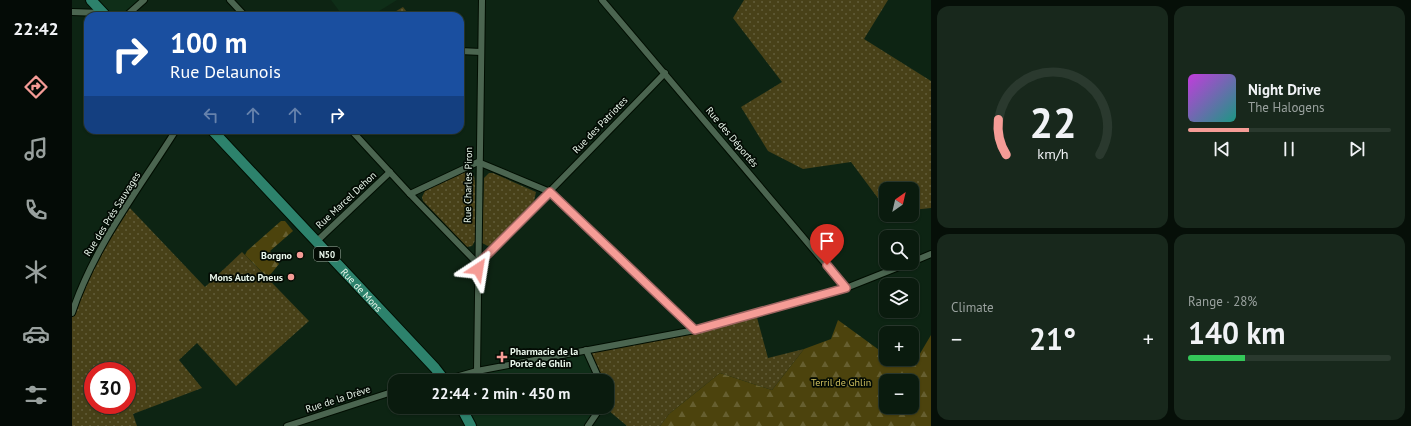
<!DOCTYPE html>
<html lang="en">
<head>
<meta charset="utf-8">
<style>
	:root { --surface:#0a1b0e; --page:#18281c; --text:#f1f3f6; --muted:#99a19e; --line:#2a392e; --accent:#f59c96 }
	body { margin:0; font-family:"PT Sans",sans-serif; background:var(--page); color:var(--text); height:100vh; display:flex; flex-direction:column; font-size:15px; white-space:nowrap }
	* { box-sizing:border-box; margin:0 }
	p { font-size:13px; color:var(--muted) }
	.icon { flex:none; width:22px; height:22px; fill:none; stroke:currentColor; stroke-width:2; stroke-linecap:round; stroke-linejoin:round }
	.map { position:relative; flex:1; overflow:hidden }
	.panel { display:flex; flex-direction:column; gap:6px; padding:6px; background:#060f08; width:480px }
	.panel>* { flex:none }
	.guide { position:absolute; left:12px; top:12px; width:380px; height:122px; border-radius:12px; box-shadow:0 1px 3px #0004,0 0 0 1px var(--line); background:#1a4fa0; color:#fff; overflow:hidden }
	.needle { width:26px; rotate:34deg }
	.tools { position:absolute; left:807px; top:182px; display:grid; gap:8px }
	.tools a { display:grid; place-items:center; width:40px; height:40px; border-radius:8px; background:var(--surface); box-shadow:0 1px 3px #0004,0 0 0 1px var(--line); font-size:20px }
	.speed { position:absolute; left:12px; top:362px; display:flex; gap:8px; font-size:20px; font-weight:700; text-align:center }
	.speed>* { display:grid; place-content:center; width:52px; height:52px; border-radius:50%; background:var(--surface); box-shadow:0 1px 3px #0004,0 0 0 1px var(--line); line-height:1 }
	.speed .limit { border:6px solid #d22; background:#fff; color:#111 }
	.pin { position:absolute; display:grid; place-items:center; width:34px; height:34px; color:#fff; margin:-41px -17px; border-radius:50% 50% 50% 0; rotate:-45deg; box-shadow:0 0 4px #0007 }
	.pin .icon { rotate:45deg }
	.me { position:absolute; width:44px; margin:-22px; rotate:33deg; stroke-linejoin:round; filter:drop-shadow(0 0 3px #0008) }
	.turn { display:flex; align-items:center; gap:14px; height:84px; padding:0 20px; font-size:18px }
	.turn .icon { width:52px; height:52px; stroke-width:2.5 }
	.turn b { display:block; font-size:28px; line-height:34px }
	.lanes { display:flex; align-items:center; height:38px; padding:0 20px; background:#0003; justify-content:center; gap:20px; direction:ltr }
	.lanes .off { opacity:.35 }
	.big { font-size:30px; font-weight:600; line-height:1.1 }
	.panel .card { flex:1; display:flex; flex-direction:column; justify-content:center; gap:6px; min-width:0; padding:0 14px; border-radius:12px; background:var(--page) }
	.panel .dial { align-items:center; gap:0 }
	.dial svg { height:104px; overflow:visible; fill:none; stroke:var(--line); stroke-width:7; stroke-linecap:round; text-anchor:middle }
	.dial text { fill:var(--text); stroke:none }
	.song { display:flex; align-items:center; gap:12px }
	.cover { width:48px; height:48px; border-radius:6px; background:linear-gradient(135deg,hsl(290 70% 55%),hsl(170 70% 35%)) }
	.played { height:4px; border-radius:2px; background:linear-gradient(90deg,var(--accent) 30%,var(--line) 30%) }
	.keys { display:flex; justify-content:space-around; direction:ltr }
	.heat { display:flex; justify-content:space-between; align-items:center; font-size:22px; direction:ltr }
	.charge { height:6px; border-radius:3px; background:linear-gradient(90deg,#34c759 28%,var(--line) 0) }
	.panel .tiles { flex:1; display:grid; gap:6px; grid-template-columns:repeat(2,1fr) }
	.trip { position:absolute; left:316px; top:374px; width:226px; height:40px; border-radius:12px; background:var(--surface); box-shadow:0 1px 3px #0004,0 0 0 1px var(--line); font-weight:600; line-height:40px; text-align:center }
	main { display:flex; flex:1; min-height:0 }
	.tab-bar { display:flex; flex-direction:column; width:72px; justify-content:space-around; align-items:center; background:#040b06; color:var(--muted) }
	.tab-bar .icon { width:28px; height:28px }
	.tab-bar .current { color:var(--accent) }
	.tab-bar b { font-size:18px; color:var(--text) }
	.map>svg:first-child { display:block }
	.built { fill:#0f2e18 }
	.grass { fill:url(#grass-dots); fill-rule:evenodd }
	.forest { fill:url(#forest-firs); fill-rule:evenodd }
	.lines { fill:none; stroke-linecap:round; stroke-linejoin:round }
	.minor-casing { stroke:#000d01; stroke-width:8 }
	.primary-casing { stroke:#000d01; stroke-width:12 }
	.minor { stroke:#4b6550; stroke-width:6 }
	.primary { stroke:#2d826c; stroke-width:10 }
	.route-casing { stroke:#9f6562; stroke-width:10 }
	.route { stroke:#f59c96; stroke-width:7 }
	.poi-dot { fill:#f59c96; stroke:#030b04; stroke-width:1.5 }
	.labels { text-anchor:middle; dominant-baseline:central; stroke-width:3.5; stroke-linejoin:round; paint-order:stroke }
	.shield { fill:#030b04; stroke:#a4b0a6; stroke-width:1 }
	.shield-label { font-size:9px; font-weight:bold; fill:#e9f7eb }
	.street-label { font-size:10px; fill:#e9f7eb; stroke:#030b04 }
	.poi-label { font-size:10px; font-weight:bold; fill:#e9f7eb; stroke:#030b04; text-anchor:end }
	.park-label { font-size:10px; fill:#d0c05f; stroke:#030b04 }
</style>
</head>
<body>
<main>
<nav class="tab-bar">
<b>22:42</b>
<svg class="icon current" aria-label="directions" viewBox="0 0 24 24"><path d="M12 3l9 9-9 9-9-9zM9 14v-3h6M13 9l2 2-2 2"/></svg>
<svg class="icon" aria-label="music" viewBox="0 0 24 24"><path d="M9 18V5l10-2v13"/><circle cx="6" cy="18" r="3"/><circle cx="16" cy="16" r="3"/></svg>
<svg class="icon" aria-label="phone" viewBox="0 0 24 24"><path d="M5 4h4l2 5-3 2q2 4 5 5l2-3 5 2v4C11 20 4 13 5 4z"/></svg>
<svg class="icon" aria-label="climate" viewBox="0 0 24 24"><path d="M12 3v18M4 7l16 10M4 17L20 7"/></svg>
<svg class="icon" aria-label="car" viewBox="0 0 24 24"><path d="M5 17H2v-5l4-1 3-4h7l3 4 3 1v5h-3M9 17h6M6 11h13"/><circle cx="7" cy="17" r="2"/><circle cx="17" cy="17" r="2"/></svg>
<svg class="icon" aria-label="filters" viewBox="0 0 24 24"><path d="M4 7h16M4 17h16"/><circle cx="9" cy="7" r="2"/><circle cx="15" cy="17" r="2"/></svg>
</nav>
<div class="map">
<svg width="859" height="426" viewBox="0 0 859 426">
	<defs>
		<pattern id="grass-dots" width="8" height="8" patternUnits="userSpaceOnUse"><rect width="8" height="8" fill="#484118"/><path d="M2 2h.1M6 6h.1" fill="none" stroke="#625d3a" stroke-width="1.8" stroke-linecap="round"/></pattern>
		<pattern id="forest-firs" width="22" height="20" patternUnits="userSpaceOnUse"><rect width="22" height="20" fill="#4c430d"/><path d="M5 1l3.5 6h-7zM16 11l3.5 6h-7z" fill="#665f30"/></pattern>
	</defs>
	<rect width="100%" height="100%" fill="#0d2413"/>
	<g class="built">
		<path d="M19 0H72L54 16H34Z"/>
		<path d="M259 0H325L299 16H271Z"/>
		<path d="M514 350 528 381H386L405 371Z"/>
		<path d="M389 407H529L516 426H399Z"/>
	</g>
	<g class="grass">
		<path d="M672 0H816L792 39 859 81V208L840 210V189H814V209L779 162 731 169 696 151 669 107 710 82 661 18Z"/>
		<path d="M331 7 338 16H316Z"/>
		<path d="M395 171 402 176 403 182V241L400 246 395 247 351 201 350 197 354 189Z"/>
		<path d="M417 173H421L464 192 462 201 419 245 416 246 410 243 412 178Z"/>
		<path d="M56 206 133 287 170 252 237 321 164 386 125 343 107 360 130 388 61 414 65 426H0V313L8 289ZM21 371H55V405H21Z"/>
		<path d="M684 314 696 358 732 349 700 390 648 373 597 414 588 426H555L536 410 529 407H535V381H528L514 350Z"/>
	</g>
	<g class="forest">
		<path d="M209 221H213L221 231 198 251 207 264 198 275 194 276 173 255 175 251Z"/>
		<path d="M766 320 814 355V359H830L843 362 859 335V426H588L597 414 648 373 700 390 732 349 759 339ZM814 381H840V407H814Z"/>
	</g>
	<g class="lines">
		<defs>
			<g id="minor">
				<path d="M158 0 173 16"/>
				<path d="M530 0 774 288"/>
				<path d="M0 12 30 13"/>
				<path d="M54 16 72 0"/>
				<path d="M388 51 409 52"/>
				<path d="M593 73C531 137 469 201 406 264L338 194 406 162 478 192 623 330"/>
				<path d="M279 130 338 194"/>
				<path d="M244 242 318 172"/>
				<path d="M840 262 859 254"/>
				<path d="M0 313C22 246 67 189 104 130"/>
				<path d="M514 350 528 381"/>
				<path d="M405 371 410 0"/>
				<path d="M356 381 377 379 405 371 623 330 774 288 837 263"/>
				<path d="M215 426 323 391"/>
				<path d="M516 426 529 407"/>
			</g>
			<g id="primary">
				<path d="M19 0 34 16"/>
				<path id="s1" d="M140 130 363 368 373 381"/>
				<path d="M389 407 399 426"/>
			</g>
		</defs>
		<use href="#minor" class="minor-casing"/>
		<use href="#primary" class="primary-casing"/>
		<use href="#minor" class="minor"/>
		<use href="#primary" class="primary"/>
	</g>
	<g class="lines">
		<defs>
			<path id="route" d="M406 269V264L478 192 623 330 774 288 755 265"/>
		</defs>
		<use href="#route" class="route-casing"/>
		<use href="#route" class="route"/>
	</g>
	<g class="poi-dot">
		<circle cx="228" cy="255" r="4"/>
		<circle cx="219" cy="277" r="4"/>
		<path d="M428 351h4v4h4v4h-4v4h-4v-4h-4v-4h4z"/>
	</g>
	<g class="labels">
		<rect class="shield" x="242" y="247" width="26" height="14" rx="3"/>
		<g class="shield-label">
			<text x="255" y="254">N50</text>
		</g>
		<g class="street-label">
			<text transform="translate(528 125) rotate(-46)">Rue des Patriotes</text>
			<text transform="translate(660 137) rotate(50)">Rue des Déportés</text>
			<text transform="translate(396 185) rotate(-89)">Rue Charles Piron</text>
			<text transform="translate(274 200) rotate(-43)">Rue Marcel Dehon</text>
			<text transform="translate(40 214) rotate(-58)">Rue des Prés Sauvages</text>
			<text stroke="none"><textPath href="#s1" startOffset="219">Rue de Mons</textPath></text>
			<text transform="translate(266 399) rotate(-18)">Rue de la Drève</text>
		</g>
		<g class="poi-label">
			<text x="220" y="255">Borgno</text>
			<text x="211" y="277">Mons Auto Pneus</text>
			<text x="438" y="351" text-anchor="start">Pharmacie de la<tspan x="438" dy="12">Porte de Ghlin</tspan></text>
		</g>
		<g class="park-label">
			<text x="769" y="382">Terril de Ghlin</text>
		</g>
	</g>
</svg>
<div class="tools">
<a><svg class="needle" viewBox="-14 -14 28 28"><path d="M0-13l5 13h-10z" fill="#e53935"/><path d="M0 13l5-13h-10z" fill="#99a19e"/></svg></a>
<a><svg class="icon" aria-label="search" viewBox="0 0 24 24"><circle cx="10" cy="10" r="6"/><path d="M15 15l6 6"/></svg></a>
<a><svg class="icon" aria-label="layers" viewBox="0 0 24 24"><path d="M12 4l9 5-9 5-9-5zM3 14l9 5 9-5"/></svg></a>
<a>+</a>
<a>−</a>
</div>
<div class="speed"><div class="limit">30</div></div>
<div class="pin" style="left:755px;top:265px;background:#d93025"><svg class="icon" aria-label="arrive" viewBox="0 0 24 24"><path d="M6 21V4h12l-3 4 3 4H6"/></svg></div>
<svg class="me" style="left:406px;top:269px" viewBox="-20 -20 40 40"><path d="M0-17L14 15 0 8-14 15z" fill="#f59c96" stroke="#fff" stroke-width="4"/></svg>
<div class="trip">22:44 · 2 min · 450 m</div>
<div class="guide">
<div class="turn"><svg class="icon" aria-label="right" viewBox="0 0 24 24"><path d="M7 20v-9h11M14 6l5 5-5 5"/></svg><div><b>100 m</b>Rue Delaunois</div></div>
<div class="lanes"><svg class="icon off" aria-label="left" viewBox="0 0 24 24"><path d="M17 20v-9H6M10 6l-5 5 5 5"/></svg><svg class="icon off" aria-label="ahead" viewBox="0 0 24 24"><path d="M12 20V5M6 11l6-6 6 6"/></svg><svg class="icon off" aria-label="ahead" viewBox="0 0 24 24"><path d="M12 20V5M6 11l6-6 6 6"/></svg><svg class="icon" aria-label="right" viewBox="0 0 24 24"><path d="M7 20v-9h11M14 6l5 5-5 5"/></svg></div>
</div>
</div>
<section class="panel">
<div class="tiles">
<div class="card dial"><svg viewBox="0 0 100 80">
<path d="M14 69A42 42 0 1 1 86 69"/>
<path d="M14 69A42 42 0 0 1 8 42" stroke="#f59c96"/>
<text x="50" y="56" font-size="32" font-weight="700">22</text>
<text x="50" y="72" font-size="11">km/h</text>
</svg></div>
<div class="card">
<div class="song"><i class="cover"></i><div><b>Night Drive</b><p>The Halogens</p></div></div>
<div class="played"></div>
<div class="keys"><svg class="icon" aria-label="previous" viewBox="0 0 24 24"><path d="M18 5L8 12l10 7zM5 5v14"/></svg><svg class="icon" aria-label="pause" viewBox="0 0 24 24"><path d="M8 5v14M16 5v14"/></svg><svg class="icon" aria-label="next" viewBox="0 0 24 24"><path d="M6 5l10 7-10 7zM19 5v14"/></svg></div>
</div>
<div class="card"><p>Climate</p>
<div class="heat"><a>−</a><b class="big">21°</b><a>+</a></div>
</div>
<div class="card"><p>Range · 28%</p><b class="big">140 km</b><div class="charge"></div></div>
</div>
</section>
</main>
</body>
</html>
